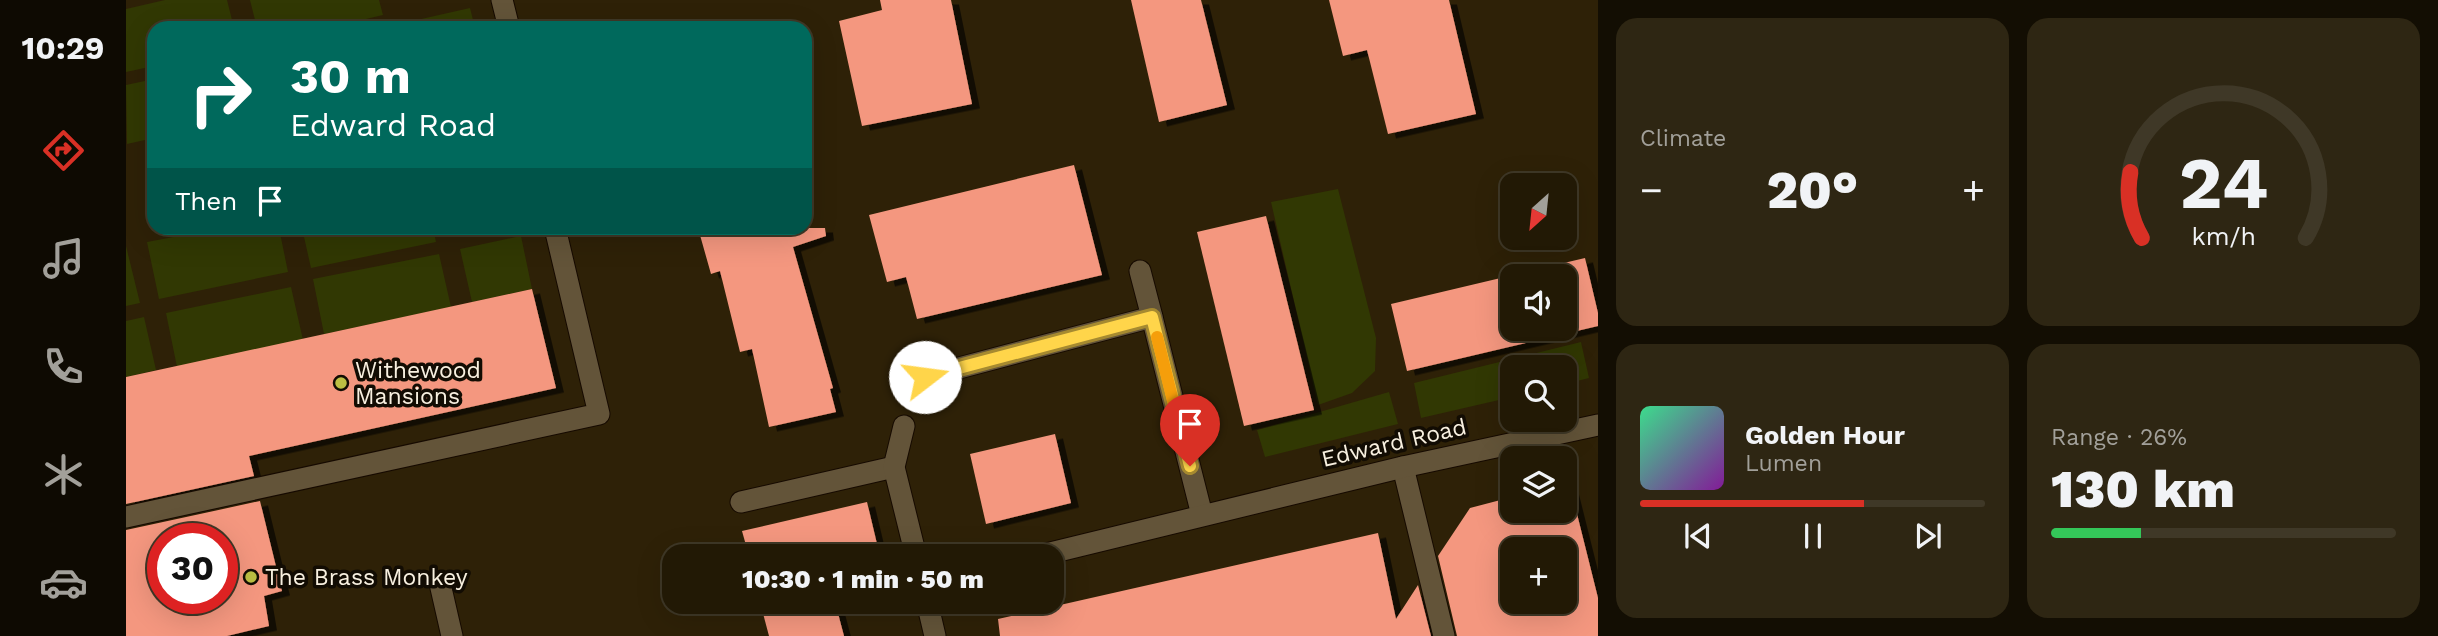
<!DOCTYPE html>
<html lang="en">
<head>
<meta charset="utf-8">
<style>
	:root { --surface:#221905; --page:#2e2613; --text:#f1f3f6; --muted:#a2a09a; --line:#3f3827; --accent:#d93025 }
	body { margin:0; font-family:"Work Sans",sans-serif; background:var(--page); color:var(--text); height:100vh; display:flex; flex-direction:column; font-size:26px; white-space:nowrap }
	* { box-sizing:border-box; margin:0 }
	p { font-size:23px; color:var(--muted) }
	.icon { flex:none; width:38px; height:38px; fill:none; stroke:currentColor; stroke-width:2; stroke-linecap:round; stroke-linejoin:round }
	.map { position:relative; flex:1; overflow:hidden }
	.sheet { display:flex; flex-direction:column; gap:18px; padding:18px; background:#130e03; width:840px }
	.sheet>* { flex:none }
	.hud { position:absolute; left:21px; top:21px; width:665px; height:214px; border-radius:21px; box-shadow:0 7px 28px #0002,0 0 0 2px var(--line); background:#00695c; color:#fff; overflow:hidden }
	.needle { width:46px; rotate:207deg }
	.buttons { position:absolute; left:1374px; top:173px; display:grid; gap:14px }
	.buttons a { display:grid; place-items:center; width:77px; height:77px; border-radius:14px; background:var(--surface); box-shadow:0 7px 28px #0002,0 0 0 2px var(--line); font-size:35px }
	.speed { position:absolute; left:21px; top:523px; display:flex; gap:14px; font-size:35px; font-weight:700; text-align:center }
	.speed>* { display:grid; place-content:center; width:91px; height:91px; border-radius:50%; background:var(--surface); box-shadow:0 7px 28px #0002,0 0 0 2px var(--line); line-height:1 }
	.speed .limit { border:10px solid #d22; background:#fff; color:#111 }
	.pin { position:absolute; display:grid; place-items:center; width:60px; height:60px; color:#fff; margin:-72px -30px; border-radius:50% 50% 50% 0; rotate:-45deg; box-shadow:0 0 7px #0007 }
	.pin .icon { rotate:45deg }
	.me { position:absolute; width:77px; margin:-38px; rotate:75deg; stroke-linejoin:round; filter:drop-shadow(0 0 5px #0008) }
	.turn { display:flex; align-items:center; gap:24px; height:147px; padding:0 28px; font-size:32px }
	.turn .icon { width:91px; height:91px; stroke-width:2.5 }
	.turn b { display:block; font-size:49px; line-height:60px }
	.then { display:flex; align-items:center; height:66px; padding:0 28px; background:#0003; gap:14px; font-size:26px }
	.big { font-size:52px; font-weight:800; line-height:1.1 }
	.sheet .card { flex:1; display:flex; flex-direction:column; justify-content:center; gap:10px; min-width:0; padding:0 24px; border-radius:21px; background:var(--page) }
	.sheet .dial { align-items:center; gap:0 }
	.dial svg { height:182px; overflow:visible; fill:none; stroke:var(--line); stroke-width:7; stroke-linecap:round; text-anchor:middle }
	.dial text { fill:var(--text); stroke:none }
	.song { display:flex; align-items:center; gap:21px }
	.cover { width:84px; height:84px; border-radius:10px; background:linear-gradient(135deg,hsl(150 70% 55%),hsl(290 70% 35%)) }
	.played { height:7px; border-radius:4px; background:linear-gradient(90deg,var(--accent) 65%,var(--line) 65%) }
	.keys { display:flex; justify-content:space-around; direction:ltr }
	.heat { display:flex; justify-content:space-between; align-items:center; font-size:38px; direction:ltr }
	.charge { height:10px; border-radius:5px; background:linear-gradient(90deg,#34c759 26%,var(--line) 0) }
	.sheet .tiles { flex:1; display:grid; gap:18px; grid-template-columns:repeat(2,1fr) }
	.trip { position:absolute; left:536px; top:544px; width:402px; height:70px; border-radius:21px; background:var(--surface); box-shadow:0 7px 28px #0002,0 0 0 2px var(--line); font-weight:800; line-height:70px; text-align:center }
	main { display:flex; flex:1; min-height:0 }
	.tabs { display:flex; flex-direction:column; width:126px; justify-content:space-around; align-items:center; background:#0e0a02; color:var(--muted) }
	.tabs .icon { width:49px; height:49px }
	.tabs .current { color:var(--accent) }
	.tabs b { font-size:32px; color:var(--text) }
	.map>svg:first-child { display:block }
	.green { fill:#313803 }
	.building { fill:#f4977f; fill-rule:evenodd; filter:url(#shadow) }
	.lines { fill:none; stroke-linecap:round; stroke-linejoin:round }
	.lane-casing { stroke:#160a00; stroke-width:23 }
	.street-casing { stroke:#160a00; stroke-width:23 }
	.lane { stroke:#635439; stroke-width:21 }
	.street { stroke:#635439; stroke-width:21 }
	.route-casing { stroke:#a68a30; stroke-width:18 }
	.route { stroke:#ffd54a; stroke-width:12 }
	.slow { stroke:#f59e0b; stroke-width:12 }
	.poi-dot { fill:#bcbf43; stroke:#120c03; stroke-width:2.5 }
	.labels { text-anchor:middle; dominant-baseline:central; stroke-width:7; stroke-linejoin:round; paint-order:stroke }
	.poi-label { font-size:23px; fill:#f8f0e0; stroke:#120c03; text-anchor:start }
	.street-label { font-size:23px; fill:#f8f0e0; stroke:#120c03 }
</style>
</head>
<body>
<main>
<nav class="tabs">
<b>10:29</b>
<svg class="icon current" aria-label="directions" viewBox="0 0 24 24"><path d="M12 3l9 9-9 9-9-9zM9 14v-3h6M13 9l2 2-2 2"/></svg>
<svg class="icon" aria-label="music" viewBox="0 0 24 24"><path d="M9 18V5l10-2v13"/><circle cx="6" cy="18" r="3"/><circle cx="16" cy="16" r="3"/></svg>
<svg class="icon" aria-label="phone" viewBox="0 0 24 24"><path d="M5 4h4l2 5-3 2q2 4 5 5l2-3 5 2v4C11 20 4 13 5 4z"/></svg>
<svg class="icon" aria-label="climate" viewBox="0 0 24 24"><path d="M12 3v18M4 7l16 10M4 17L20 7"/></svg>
<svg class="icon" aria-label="car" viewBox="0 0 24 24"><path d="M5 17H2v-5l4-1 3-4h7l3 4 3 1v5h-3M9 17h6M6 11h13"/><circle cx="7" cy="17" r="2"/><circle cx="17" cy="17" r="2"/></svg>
</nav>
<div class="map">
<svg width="1472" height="636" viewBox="0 0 1472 636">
	<defs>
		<filter id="shadow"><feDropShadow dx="8" dy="4.5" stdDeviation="0" flood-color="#0009"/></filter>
	</defs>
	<rect width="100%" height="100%" fill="#2e2107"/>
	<g class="green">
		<path d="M39 0H101L108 28H28V66L0 72V9Z"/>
		<path d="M124 0H253L257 15 202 28H131Z"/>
		<path d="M344 8 349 28H284L282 22Z"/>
		<path d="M28 79V138L1 144 0 85Z"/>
		<path d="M1212 189 1250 338 1249 371 1226 393 1192 405 1145 202Z"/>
		<path d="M95 228H153L162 272 33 299 21 242Z"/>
		<path d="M176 228H307L310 242 185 268Z"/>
		<path d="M395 236 406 289 346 302 334 249Z"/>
		<path d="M0 246 14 303 0 306Z"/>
		<path d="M313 254 325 307 198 334 187 279Z"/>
		<path d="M165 287 177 340 51 367 40 313Z"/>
		<path d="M18 317 30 370 0 377V321Z"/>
		<path d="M1455 342 1463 378 1439 384 1438 368H1386V397L1295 418 1288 383Z"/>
		<path d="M1263 392 1272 424 1139 457 1131 430Z"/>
	</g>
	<g class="building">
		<path d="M754 0H825L846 104 736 126 713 21 756 10Z"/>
		<path d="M1005 0H1075L1101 105 1033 122Z"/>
		<path d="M1203 0H1323L1350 114 1262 134 1241 50 1217 56Z"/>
		<path d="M948 165 976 275 791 319 780 277 761 282 743 215Z"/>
		<path d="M1140 216 1188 410 1118 426 1071 232Z"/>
		<path d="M572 228H699L700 236 667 247 707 388 704 389 710 412 643 427 626 349 614 352 594 271 585 274Z"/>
		<path d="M1459 258 1472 313V326L1281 371 1265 304ZM1386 276H1438V329H1386Z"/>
		<path d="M406 289 430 388 123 456 128 476 0 504V377Z"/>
		<path d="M929 434 945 503 860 524 844 454Z"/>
		<path d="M1443 482 1472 598V636H1331L1312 556 1344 508 1386 497V511H1438V483ZM1386 550H1438V602H1386Z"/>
		<path d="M134 501 156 591 138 596 143 626 101 636H0V530ZM37 539H96V598H37Z"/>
		<path d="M741 502 751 544 698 556H623L616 531Z"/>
		<path d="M1252 533 1270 619 1292 585 1305 636H874L872 619Z"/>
		<path d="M634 602H709L718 636H643Z"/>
	</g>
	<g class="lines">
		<defs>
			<g id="lane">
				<path d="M376 0 383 28"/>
				<path d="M615 502 768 467"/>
				<path d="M0 517 473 414 429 228"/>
			</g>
			<g id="street">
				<path d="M1014 271 1026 317"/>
				<path d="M799 377 1026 317 1076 515"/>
				<path d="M778 426 768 467 790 556"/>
				<path d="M1277 467 1318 636"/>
				<path d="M912 556 1277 467 1472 425"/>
				<path d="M315 588 326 636"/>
				<path d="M801 602 809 636"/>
			</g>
		</defs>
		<use href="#lane" class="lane-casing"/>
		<use href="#street" class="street-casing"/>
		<use href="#lane" class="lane"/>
		<use href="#street" class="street"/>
	</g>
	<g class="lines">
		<defs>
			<path id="route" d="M799 377 1026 317 1064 466"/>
		</defs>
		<use href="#route" class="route-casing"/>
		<use href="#route" class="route"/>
		<path class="slow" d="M1031 337 1050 413"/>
	</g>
	<g class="poi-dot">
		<circle cx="215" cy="383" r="7"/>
		<circle cx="125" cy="577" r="7"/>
	</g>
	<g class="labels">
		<g class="poi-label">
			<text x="229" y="370">Withewood<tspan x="229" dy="26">Mansions</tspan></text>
			<text x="139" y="577">The Brass Monkey</text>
		</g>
		<g class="street-label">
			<text transform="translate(1268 443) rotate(-13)">Edward Road</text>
		</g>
	</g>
</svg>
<div class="buttons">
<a><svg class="needle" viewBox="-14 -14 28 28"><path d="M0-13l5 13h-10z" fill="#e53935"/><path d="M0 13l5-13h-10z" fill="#a2a09a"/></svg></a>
<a><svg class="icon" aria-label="sound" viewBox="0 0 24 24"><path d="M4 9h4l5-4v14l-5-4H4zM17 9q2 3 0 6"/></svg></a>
<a><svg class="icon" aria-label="search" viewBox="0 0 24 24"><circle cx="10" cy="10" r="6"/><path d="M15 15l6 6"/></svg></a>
<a><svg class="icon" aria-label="layers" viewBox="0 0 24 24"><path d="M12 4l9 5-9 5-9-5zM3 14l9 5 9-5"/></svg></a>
<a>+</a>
</div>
<div class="speed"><div class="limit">30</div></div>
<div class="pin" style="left:1064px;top:466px;background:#d93025"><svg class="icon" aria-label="arrive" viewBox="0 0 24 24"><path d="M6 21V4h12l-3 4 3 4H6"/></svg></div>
<svg class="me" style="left:799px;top:377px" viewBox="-20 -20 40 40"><circle r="19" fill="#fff"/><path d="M0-13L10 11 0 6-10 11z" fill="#ffd54a"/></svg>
<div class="trip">10:30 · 1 min · 50 m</div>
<div class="hud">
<div class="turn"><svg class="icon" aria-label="right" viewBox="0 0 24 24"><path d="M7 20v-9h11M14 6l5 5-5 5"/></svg><div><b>30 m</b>Edward Road</div></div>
<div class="then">Then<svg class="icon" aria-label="arrive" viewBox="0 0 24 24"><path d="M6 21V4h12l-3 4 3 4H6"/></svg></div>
</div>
</div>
<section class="sheet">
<div class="tiles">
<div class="card"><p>Climate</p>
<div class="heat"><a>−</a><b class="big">20°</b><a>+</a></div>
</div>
<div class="card dial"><svg viewBox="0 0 100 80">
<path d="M14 69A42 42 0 1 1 86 69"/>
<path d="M14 69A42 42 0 0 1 9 40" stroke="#d93025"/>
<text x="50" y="56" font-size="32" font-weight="700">24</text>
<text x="50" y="72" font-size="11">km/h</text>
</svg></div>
<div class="card">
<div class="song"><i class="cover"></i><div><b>Golden Hour</b><p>Lumen</p></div></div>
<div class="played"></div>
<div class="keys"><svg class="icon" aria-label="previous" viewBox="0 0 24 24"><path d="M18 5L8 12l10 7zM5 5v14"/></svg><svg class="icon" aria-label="pause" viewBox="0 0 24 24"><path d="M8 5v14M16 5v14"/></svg><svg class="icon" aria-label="next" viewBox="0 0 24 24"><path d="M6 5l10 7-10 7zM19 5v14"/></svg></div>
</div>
<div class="card"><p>Range · 26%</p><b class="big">130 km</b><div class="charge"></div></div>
</div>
</section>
</main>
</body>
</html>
